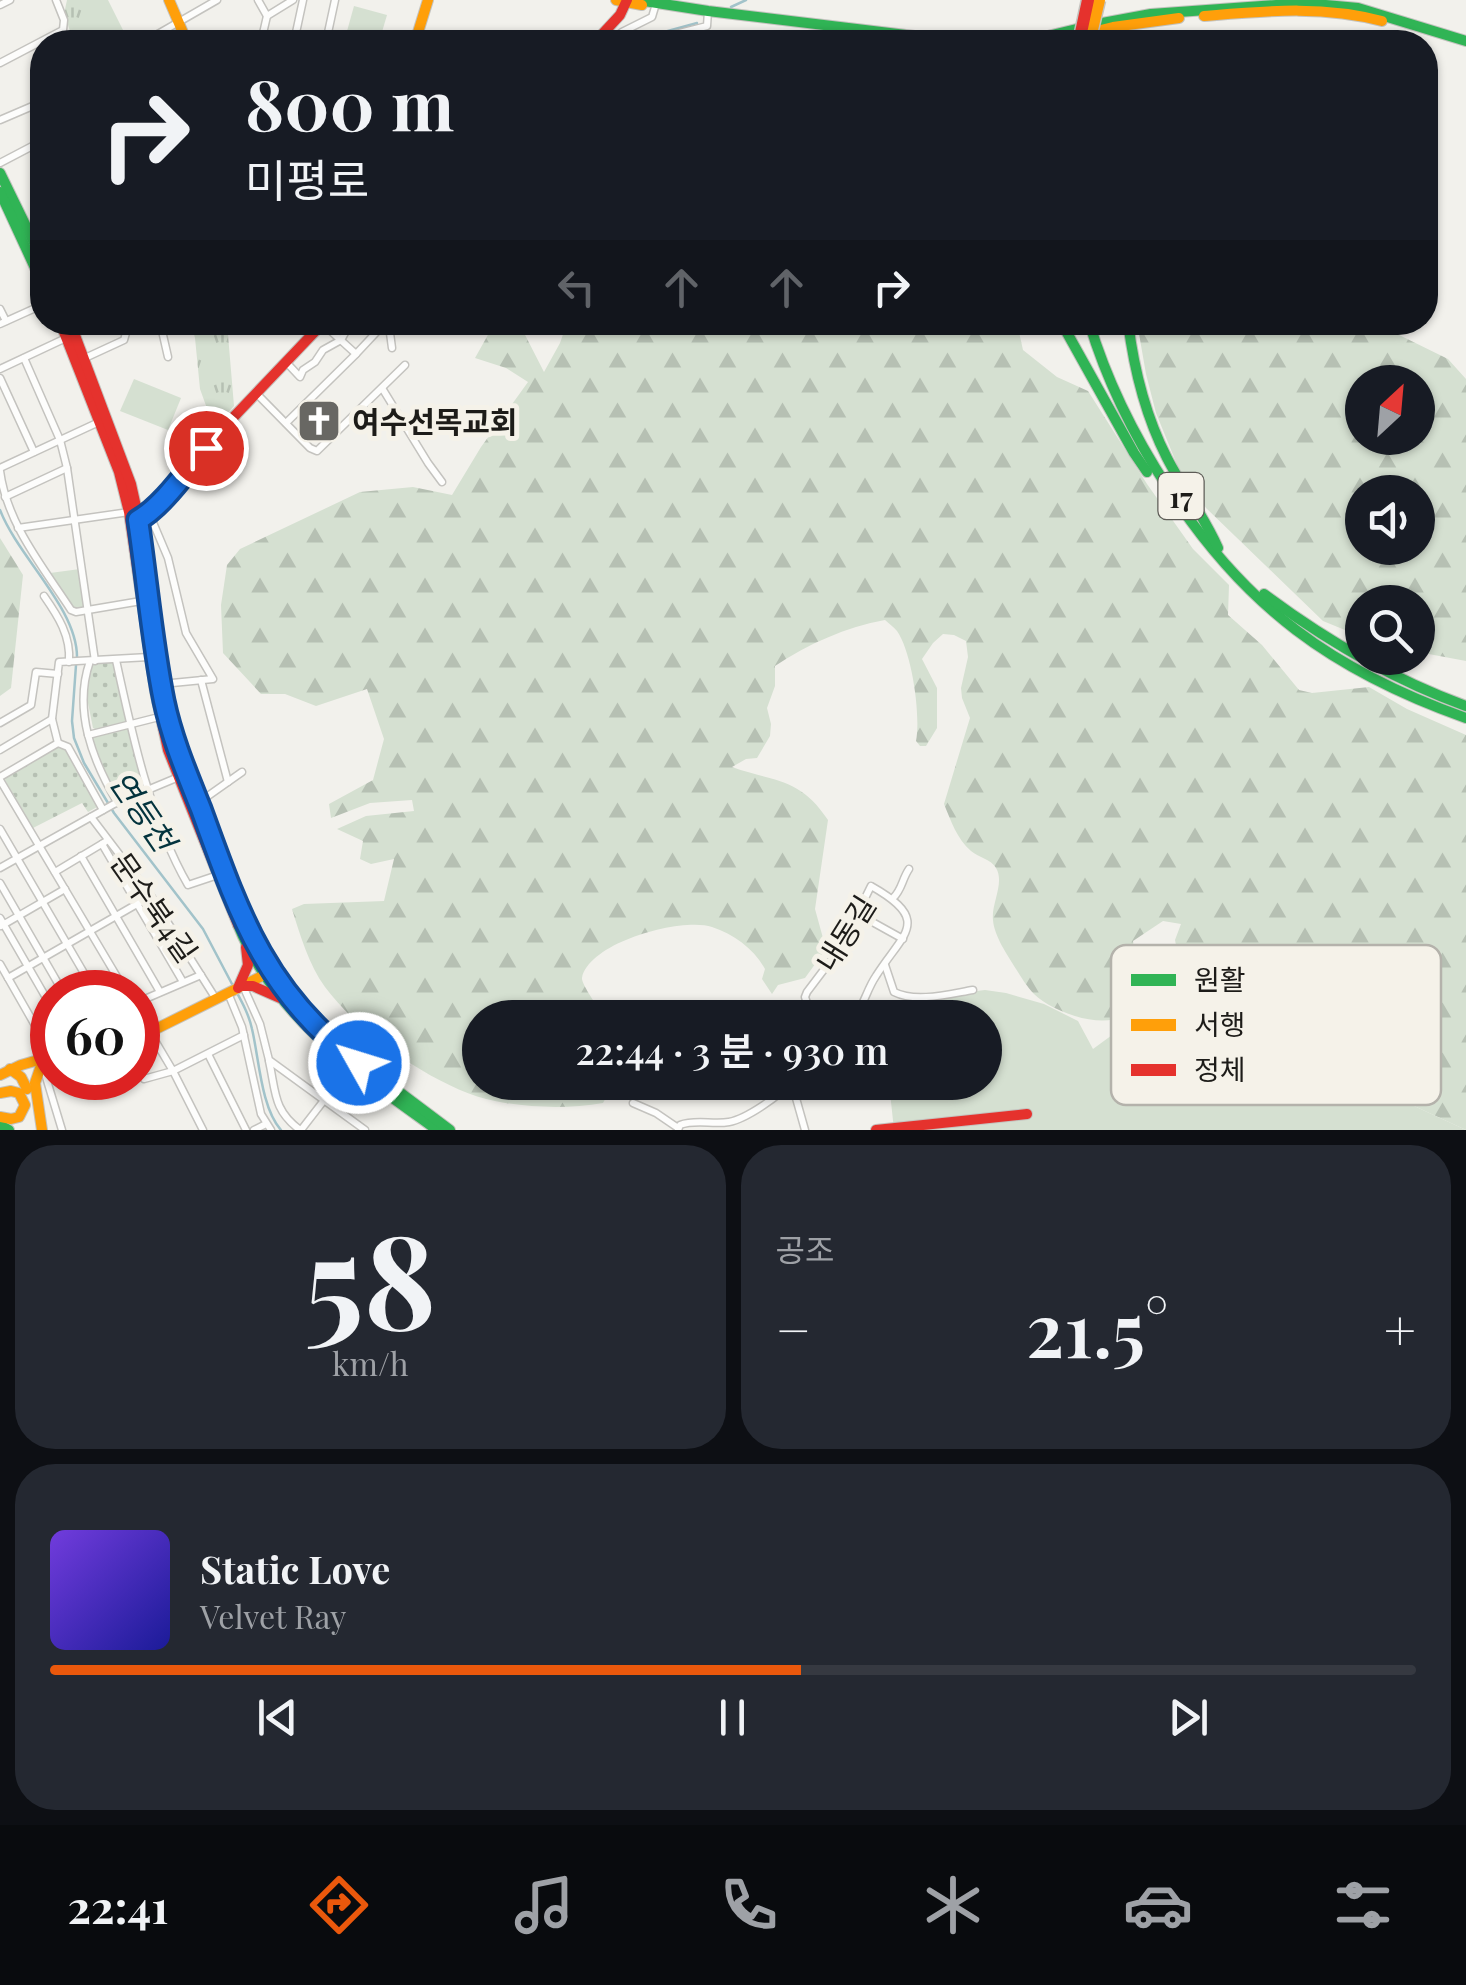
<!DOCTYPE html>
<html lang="ko">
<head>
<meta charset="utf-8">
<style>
	:root { --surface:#171b24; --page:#242831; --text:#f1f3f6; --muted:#9ea1a6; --line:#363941; --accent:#ea580c }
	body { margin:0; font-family:"Playfair Display","Noto Sans KR",serif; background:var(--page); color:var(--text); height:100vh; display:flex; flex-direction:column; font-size:38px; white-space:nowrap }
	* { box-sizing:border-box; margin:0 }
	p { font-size:32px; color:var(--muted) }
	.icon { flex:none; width:55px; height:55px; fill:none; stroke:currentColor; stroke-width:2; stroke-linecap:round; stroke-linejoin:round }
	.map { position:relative; height:1130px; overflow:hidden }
	.panel { display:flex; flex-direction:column; gap:15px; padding:15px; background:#0d0f14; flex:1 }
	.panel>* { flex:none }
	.hud { position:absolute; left:30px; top:30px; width:1408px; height:305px; border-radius:40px; box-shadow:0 2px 8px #0004; background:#171b24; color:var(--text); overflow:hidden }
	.needle { width:65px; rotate:26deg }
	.controls { position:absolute; left:1345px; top:365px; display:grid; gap:20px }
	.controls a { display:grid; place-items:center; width:90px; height:90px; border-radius:50%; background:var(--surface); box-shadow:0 2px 8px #0004; font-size:50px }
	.speed { position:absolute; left:30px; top:970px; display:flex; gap:20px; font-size:50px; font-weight:700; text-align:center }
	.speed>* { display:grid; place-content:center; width:130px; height:130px; border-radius:50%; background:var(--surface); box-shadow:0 2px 8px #0004; line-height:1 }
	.speed .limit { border:15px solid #d22; background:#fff; color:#111 }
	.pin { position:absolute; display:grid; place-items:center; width:85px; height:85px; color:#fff; margin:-42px; border:5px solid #fff; border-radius:50%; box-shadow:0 2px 10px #0007 }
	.me { position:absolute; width:110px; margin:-55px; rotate:309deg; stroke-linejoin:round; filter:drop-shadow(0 0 8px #0008) }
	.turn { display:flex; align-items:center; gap:35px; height:210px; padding:0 50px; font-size:45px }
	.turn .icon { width:130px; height:130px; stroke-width:2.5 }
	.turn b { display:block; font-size:70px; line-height:85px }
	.lanes { display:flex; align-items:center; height:95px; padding:0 50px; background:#0003; justify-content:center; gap:50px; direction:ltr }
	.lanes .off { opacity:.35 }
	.big { font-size:75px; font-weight:600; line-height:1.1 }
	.panel .tile { flex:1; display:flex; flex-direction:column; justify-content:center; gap:15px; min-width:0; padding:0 35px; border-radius:40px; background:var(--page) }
	.panel .dial { align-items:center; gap:0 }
	.dial b { font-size:130px; line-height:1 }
	.song { display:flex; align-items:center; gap:30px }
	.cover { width:120px; height:120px; border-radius:15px; background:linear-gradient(135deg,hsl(260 70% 55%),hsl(240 70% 35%)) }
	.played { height:10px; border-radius:5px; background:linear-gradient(90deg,var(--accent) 55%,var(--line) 55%) }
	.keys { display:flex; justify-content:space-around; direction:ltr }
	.heat { display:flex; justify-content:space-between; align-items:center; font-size:55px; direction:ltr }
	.panel .tiles { flex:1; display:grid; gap:15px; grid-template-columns:1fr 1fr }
	.tile:last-child { grid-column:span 2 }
	.trip { position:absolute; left:462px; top:1000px; width:540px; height:100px; border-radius:50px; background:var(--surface); box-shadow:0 2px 8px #0004; font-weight:600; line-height:100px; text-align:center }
	.tab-bar { display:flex; height:160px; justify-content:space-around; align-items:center; background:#090b0e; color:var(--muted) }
	.tab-bar .icon { width:70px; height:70px }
	.tab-bar .selected { color:var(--accent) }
	.tab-bar b { font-size:45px; color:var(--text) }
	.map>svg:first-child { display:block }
	.grass { fill:url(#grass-dots) }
	.forest { fill:url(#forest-firs); fill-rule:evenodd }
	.park { fill:url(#park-tufts) }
	.pitch { fill:#d5e0d1 }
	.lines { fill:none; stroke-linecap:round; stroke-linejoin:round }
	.stream { stroke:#a2c3ca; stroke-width:2.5 }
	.street-casing { stroke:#c4c3bf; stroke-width:9 }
	.fast-casing { stroke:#c4c3bf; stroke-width:12 }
	.slow-casing { stroke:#c4c3bf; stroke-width:12 }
	.jam-casing { stroke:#c4c3bf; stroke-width:12 }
	.street { stroke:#fdfdfc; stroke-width:6 }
	.fast { stroke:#30b455; stroke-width:10 }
	.slow { stroke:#ff9f0a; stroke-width:10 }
	.jam { stroke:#e5322d; stroke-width:10 }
	.slow-bridge-casing { stroke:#c4c3bf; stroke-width:15; stroke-linecap:butt }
	.jam-bridge-casing { stroke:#c4c3bf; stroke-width:15; stroke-linecap:butt }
	.slow-bridge { stroke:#ff9f0a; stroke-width:12 }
	.jam-bridge { stroke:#e5322d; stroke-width:12 }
	.route-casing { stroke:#114b97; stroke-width:25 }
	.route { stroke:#1a73e8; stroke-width:18 }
	.labels { text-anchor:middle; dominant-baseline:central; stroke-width:10; stroke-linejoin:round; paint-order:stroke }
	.shield { fill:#f5f2e9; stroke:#5e5c57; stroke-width:2.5 }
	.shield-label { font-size:28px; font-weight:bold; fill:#1d1c19 }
	.poi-label { font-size:30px; font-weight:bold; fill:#1d1c19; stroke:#f5f2e9; text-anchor:start }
	.street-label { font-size:30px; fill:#1d1c19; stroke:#f5f2e9 }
	.water-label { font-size:32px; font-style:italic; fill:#03333d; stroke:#f5f2e9 }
	.key { fill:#f5f2e9; stroke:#b4b2ab; stroke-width:2.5 }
	.key-label { font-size:28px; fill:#1d1c19 }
</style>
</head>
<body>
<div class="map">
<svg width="1466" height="1130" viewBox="0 0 1466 1130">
	<defs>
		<pattern id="grass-dots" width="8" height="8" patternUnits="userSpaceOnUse" patternTransform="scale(2.5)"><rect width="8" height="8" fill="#d5e0d1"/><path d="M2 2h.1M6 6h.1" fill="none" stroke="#b6c0b3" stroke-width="1.8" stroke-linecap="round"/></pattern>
		<pattern id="forest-firs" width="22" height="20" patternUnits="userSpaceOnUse" patternTransform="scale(2.5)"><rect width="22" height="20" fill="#d5e0d1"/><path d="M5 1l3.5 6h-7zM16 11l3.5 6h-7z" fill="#b6c0b3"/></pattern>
		<pattern id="park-tufts" width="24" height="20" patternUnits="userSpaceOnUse" patternTransform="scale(2.5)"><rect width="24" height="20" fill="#d5e0d1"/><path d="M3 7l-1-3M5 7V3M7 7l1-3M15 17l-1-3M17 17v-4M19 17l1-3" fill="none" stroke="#b6c0b3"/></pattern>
	</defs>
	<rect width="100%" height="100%" fill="#f2f1ec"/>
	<g class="grass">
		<path d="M112 662 115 664 127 719 126 722 97 730 93 728 85 688 92 664Z"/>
		<path d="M126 727 130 729 143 775 110 786 101 768 92 739 94 736Z"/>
		<path d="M55 747 66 750 99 806 88 812 82 803 33 828 5 780 6 777Z"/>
	</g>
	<g class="forest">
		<path d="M1145 322 1393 323 1389 330 1448 359 1466 379V661L1418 652V602H1362V637L1323 621 1206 508 1180 472 1156 413 1146 374 1138 328ZM1362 382H1418V438H1362ZM1362 492H1418V548H1362Z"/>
		<path d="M567 323H1017L1023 350 1057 377 1088 391 1147 484 1193 549 1229 585 1228 615 1262 645 1299 690 1312 693 1369 687 1407 709 1466 735V1130L1356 1079 1331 1087 1294 1052 1279 1043 1240 1006 1222 993 1190 978 1188 959 1177 950 1175 940 1181 924 1163 921 1133 941C1135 960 1143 985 1136 1002 1121 1038 1054 1014 1034 994 1027 987 1021 977 1016 969 1008 956 994 936 993 920 991 904 1005 883 996 868 991 859 979 858 971 851 957 839 951 821 944 804L970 718 962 698 961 688 968 657 966 641 954 635 943 634 933 643 922 659 937 688V728L926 746H920L916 741C921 716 912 652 897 631 894 627 889 624 885 620 846 627 808 644 775 666V686L767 708 771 724 770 736 757 758 746 759 732 767C774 782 800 777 828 820L815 909 826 949 805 978 778 985 772 994 762 979 765 969C754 949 734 934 712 927 682 917 589 942 582 978 581 984 600 1010 604 1017L480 1018V1082L614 1083 603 1103C569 1109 529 1108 495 1101 438 1090 359 1033 325 987 309 965 300 935 292 909L304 904 384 901 394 859 371 864 360 859 363 841 337 829 366 816 414 811 412 800 370 803 331 818 329 804 373 780 384 739 367 689 316 706 285 694H261L223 653 221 605 227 565 240 549 360 492 413 487 452 495 481 447 528 382 506 368 475 358 494 324 521 327 544 372 560 343Z"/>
		<path d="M0 538 23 575 11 688 0 696Z"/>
	</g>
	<g class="park">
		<path d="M67 0H108L129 42H74L64 14Z"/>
		<path d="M191 323H227L234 406 216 426V417L209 414 200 389 195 338Z"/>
		<path d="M80 569 85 607 76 609 72 606 50 573Z"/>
	</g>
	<g class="pitch">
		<path d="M354 6 387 15 379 42H344Z"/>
		<path d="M134 379 181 398 168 430 120 411Z"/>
		<path d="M1190 978 1222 993 1240 1006 1279 1043 1294 1052 1330 1086 1356 1079 1466 1130H894L889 1083 985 1082V1018H878L895 1016V1001L985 990 1006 993 1044 1004 1078 1021 1093 1049Z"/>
	</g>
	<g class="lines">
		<g class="stream">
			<path d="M731 7 746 0"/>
			<path d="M616 41 635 40 697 23"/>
			<path d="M0 510C18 557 77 608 77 657"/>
			<path d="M76 665 72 721 74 738 84 763 114 813 203 929 232 984"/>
			<path d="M236 991C243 1004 249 1015 252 1029 259 1058 261 1108 281 1130"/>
		</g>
		<defs>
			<g id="street">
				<path d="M258 0 267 16 261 42"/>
				<path d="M0 5 10 0"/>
				<path d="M267 16 293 0"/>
				<path d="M144 42 217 0"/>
				<path d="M234 42 243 39 262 42"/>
				<path d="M294 42 303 0"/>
				<path d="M326 42 335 0"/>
				<path d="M609 42 622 32 652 17 655 7"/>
				<path d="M644 42 707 26 708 11"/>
				<path d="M1098 42 1100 30"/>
				<path d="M0 63 63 30 64 20 56 0"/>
				<path d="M0 120 42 102"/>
				<path d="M0 163 42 141"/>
				<path d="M0 309 6 321"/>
				<path d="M160 322 168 357"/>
				<path d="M0 324 42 305"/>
				<path d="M323 324 356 354 386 322"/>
				<path d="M392 348 390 333 392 322"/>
				<path d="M24 358 60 440 67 468 95 661"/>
				<path d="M85 358 124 340 126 333 121 322"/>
				<path d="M286 362 300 377 303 370 315 362 323 350 341 340 351 322"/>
				<path d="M0 369 66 338"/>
				<path d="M0 378 34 452"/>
				<path d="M382 388 428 463 442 482"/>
				<path d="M256 393 310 448 317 451 405 365"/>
				<path d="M286 423 356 354"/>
				<path d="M0 468 99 422"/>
				<path d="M0 471C7 524 43 567 71 610L76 612 141 601"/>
				<path d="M5 497 67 468"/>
				<path d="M149 513 168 558 186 633 213 679 162 684"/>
				<path d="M18 528 129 512"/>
				<path d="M44 596C58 616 71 636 69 662"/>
				<path d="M116 660C132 734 150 819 188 885L218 875"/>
				<path d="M90 661C73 710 92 759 117 802"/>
				<path d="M201 680 228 782"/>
				<path d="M0 723 31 705 36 672 58 674"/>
				<path d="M88 735 159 717"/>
				<path d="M58 743 52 719 59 662 149 657"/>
				<path d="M58 743 68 747 103 810"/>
				<path d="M0 750 52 719"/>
				<path d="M0 777 58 743"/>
				<path d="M0 780 126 992"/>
				<path d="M131 796 166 843"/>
				<path d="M198 803 242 772"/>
				<path d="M91 817 151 896 216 999"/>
				<path d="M0 829 95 992"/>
				<path d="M102 844 183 982"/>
				<path d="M81 856 160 992"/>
				<path d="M0 868 114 804 181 776"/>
				<path d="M55 872 105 842"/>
				<path d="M0 883 63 992"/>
				<path d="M893 898C902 890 902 879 909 869"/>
				<path d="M858 914 903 939"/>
				<path d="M0 918 52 1008"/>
				<path d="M1 926 65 889"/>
				<path d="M0 964 52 1055"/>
				<path d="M885 965 894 992C916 1003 949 994 973 990"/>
				<path d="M8 978 151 896"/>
				<path d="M243 986 260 1024 269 1060 365 1130"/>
				<path d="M228 993 242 1027 261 1114 271 1130"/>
				<path d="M138 1002 201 975"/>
				<path d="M138 1012 173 1071 203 1130"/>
				<path d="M812 1018 805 997 807 992 841 947 871 886C933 921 903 933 876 976 867 989 864 1005 854 1018"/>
				<path d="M39 1032 52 1028"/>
				<path d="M208 1054 246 1130"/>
				<path d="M269 1061C276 1092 273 1110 300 1130"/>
				<path d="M42 1064 62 1130"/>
				<path d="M144 1079 173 1071 244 1035"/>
				<path d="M792 1084 805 1130"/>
				<path d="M633 1103 656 1113 678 1128"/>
				<path d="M254 1130 266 1124"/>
				<path d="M301 1130 349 1068"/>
				<path d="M678 1130 680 1125C696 1119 713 1125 729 1122 746 1119 781 1095 791 1082"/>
			</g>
			<g id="fast">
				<path d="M638 0 708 11 964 42"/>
				<path d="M840 33 907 42"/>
				<path d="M1023 42 1097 24 1151 14 1304 3 1358 8 1466 41"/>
				<path d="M0 173 42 259"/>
				<path d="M0 192 42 283"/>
				<path d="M1061 322 1134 453 1147 472"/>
				<path d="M1089 322C1107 382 1134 436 1168 488 1245 607 1333 671 1466 718"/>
				<path d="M1128 322C1134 370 1145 415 1167 458 1183 489 1204 516 1218 548"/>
				<path d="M1264 594C1327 641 1392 679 1466 706"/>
				<path d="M238 925C276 1019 358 1073 437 1130"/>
				<path d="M250 931C267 969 291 1003 321 1033L450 1130"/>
				<path d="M0 1125 9 1130"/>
			</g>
			<g id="slow">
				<path d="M169 0 187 42"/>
				<path d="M616 0 642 5"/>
				<path d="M1204 16C1265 11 1323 5 1382 21"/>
				<path d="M415 42 428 0"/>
				<path d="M1051 42 1113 27 1179 18"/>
				<path d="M138 1034 154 1030 270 972"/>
				<path d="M42 1063 35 1083 42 1130"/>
				<path d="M10 1069 21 1077 27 1089"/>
				<path d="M0 1075 21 1065 52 1056"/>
				<path d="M0 1093 11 1091 19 1093 25 1105 19 1117 11 1119 0 1117"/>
			</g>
			<g id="jam">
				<path d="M1042 38 1043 42"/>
				<path d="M595 42 620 15 627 0"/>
				<path d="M60 322 119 472 129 512 155 691 168 750 238 925"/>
				<path d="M70 322 131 484 139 520 164 701 177 747 228 882 250 931"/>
				<path d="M133 521 143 518 149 513 226 425 324 322"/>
				<path d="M243 986H253L280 998"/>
				<path d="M238 988 248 965 246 947"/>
				<path d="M876 1130 1027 1114"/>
			</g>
		</defs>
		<use href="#street" class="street-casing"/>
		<use href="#fast" class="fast-casing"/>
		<use href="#slow" class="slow-casing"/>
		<use href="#jam" class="jam-casing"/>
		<use href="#street" class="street"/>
		<use href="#fast" class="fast"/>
		<use href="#slow" class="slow"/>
		<use href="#jam" class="jam"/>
		<defs>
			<path id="slow-bridge" d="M1089 42 1099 0"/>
			<path id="jam-bridge" d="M1079 42 1088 0"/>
		</defs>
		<use href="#slow-bridge" class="slow-bridge-casing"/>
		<use href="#jam-bridge" class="jam-bridge-casing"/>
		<use href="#slow-bridge" class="slow-bridge"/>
		<use href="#jam-bridge" class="jam-bridge"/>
	</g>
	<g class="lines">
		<defs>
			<path id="route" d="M206 448C187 470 163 506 138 520 147 580 152 642 164 701 172 739 187 774 201 809 239 914 266 994 359 1063"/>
		</defs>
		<use href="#route" class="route-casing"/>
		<use href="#route" class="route"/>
	</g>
	<defs>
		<symbol id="church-square" viewBox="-11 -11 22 22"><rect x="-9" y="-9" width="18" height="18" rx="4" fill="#686763" stroke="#f5f2e9"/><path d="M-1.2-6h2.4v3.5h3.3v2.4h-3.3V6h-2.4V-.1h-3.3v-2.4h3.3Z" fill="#fff"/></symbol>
	</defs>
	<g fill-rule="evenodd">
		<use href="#church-square" x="294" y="396" width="50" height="50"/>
	</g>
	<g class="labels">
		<rect class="shield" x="1158.5" y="473" width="45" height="46" rx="8"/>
		<g class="shield-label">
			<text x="1181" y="496">17</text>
		</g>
		<g class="poi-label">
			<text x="352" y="421">여수선목교회</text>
		</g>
		<g class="street-label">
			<text transform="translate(155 907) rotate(55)">문수북4길</text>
			<text transform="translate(845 933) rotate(-58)">내동길</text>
		</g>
		<g class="water-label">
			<text transform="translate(144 810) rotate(56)">연등천</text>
		</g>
	</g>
	<rect x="1111" y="945" width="330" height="160" rx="15" class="key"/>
	<rect x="1131" y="974" width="45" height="12" fill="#30b455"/>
	<rect x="1131" y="1019" width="45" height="12" fill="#ff9f0a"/>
	<rect x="1131" y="1064" width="45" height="12" fill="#e5322d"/>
	<g class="key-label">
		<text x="1194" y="990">원활</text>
		<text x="1194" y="1035">서행</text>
		<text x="1194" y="1080">정체</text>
	</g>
</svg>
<div class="controls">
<a><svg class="needle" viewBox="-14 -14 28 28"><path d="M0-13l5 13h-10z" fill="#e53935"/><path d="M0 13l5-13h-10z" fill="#9ea1a6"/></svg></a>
<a><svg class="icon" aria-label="sound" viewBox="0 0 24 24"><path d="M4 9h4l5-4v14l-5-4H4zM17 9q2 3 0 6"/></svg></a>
<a><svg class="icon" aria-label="search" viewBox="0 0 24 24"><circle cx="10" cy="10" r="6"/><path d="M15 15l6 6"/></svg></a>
</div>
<div class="speed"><div class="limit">60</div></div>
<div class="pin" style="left:206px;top:448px;background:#d93025"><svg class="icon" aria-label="arrive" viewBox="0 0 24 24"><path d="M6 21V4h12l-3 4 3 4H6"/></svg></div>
<svg class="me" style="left:359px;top:1063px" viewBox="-20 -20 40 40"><circle r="17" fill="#1a73e8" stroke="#fff" stroke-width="3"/><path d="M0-11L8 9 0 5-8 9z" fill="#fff"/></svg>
<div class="trip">22:44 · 3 분 · 930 m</div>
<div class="hud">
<div class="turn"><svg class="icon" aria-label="right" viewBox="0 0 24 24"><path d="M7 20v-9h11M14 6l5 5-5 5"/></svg><div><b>800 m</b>미평로</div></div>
<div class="lanes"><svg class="icon off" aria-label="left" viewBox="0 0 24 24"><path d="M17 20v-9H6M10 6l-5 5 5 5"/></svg><svg class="icon off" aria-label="ahead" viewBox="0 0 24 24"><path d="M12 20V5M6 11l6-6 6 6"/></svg><svg class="icon off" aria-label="ahead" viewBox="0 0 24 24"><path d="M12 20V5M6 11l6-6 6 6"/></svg><svg class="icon" aria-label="right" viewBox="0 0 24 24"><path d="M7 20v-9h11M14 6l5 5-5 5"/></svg></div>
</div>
</div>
<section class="panel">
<div class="tiles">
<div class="tile dial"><b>58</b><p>km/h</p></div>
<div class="tile"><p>공조</p>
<div class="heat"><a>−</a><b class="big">21.5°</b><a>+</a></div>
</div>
<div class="tile">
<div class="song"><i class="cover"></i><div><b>Static Love</b><p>Velvet Ray</p></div></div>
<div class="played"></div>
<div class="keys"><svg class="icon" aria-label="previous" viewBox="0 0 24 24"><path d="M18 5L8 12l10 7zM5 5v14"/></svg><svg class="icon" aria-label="pause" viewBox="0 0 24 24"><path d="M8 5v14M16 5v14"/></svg><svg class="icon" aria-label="next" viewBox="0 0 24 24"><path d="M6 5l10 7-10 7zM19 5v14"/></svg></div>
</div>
</div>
</section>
<nav class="tab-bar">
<b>22:41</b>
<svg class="icon selected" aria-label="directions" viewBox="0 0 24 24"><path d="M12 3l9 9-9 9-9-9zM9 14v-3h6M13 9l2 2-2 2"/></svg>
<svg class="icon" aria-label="music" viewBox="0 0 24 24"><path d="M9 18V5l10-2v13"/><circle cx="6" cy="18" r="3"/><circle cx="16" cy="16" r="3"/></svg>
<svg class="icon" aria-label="phone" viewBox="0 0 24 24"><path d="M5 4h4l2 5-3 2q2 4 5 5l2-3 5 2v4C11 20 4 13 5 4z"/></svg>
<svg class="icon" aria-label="climate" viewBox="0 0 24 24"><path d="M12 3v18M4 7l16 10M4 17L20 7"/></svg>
<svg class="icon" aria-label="car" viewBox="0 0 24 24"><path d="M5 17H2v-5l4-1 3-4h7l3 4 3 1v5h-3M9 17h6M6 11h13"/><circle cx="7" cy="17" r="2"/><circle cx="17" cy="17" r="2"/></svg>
<svg class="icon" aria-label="filters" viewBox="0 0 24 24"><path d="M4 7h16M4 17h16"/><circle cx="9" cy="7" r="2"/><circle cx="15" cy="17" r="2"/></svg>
</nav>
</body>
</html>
